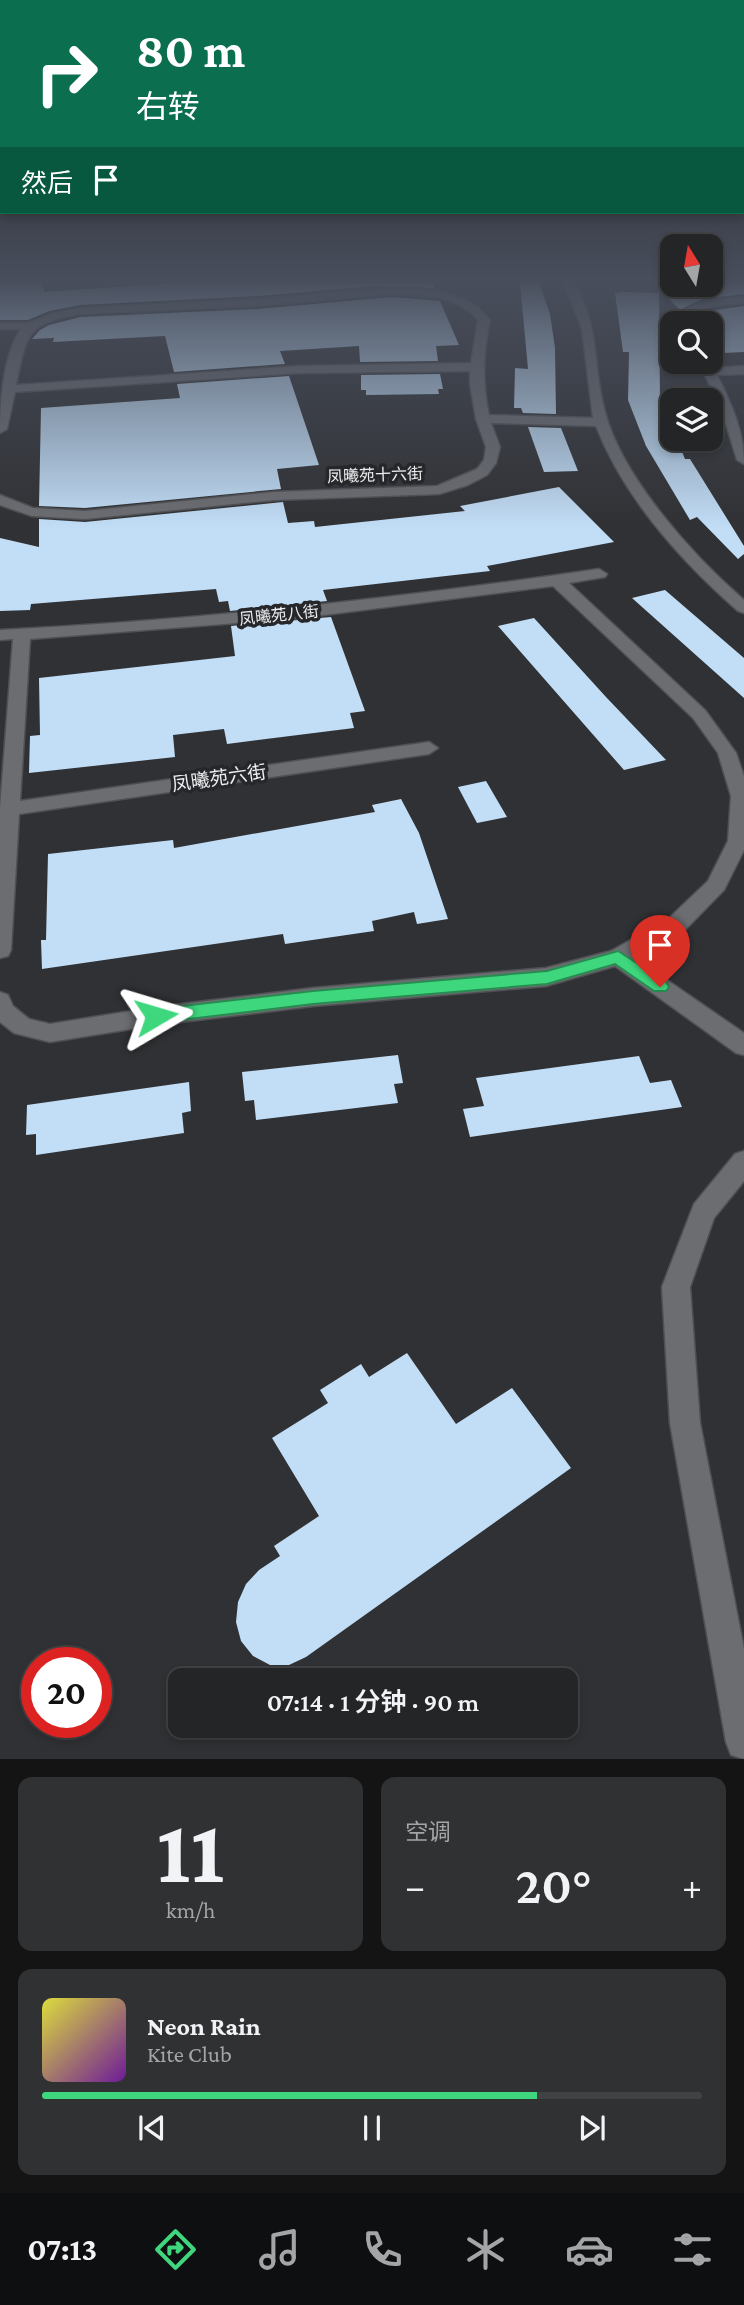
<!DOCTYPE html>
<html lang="zh">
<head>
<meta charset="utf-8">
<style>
	:root { --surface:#242527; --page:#303133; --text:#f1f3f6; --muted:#a3a5a7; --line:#414244; --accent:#3ed77d }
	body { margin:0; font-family:"Crimson Pro","Noto Sans SC",serif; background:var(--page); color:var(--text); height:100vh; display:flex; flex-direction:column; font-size:26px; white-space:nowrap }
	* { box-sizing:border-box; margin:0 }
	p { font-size:23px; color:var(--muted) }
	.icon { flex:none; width:38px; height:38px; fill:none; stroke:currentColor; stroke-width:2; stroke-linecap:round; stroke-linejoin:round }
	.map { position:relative; height:1759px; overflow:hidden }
	.details { display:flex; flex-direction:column; gap:18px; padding:18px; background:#141415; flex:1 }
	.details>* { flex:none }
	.hud { position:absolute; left:0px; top:0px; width:746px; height:214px; box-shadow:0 4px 10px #0003,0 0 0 2px var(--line); background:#0b6e4f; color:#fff; overflow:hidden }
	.needle { width:46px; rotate:349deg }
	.fabs { position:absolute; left:660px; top:234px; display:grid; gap:14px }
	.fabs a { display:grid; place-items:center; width:63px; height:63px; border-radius:14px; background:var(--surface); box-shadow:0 4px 10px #0003,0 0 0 2px var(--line); font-size:35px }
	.speed { position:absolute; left:21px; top:1647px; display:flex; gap:14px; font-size:35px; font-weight:700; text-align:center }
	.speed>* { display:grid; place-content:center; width:91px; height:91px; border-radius:50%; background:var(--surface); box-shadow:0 4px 10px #0003,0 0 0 2px var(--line); line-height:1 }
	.speed .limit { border:10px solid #d22; background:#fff; color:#111 }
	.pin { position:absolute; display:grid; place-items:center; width:60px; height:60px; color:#fff; margin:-72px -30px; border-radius:50% 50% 50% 0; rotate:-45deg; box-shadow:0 0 7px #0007 }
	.pin .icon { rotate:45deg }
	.me { position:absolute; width:77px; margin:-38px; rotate:83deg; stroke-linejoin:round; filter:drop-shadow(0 0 5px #0008) }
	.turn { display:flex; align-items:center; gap:24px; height:147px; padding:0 21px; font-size:32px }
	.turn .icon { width:91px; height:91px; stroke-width:2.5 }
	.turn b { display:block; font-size:49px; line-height:60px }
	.then { display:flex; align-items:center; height:66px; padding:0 21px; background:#0003; gap:14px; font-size:26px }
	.big { font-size:52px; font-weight:600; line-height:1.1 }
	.details .tile { flex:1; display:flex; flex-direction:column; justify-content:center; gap:10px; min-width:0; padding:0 24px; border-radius:14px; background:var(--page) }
	.details .dial { align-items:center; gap:0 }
	.dial b { font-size:91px; line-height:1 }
	.song { display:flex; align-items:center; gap:21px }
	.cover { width:84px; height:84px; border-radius:10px; background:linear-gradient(135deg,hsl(60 70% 55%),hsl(280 70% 35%)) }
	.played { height:7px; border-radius:4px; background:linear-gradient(90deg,var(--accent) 75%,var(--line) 75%) }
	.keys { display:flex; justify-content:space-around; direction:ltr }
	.heat { display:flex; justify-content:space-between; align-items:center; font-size:38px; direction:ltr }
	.details .tiles { flex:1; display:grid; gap:18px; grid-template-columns:1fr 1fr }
	.tile:last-child { grid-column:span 2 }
	.trip { position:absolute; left:168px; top:1668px; width:410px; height:70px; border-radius:14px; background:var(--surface); box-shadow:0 4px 10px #0003,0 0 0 2px var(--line); font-weight:600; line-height:70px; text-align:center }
	.tabs { display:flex; height:112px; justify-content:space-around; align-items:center; background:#0e0f10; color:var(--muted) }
	.tabs .icon { width:49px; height:49px }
	.tabs .active { color:var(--accent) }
	.tabs b { font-size:32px; color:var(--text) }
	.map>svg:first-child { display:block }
	.building { fill:#c2def7 }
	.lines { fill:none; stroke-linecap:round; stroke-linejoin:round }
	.minor-casing { stroke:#4f5053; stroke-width:3 }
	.minor { fill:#6c6d71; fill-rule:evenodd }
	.route { fill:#3ed77d; stroke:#288c51; stroke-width:2 }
	.labels { text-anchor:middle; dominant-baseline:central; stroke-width:7; stroke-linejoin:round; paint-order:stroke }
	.far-street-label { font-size:16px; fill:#ecedef; stroke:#26272a }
	.street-label { font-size:19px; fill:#ecedef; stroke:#26272a }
</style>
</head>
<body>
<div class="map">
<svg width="744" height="1759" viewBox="0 0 744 1759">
	<rect width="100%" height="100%" fill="#303134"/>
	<g class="building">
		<path d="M0 283H42L44 292 177 283H433L435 288 374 286 258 296 80 305 49 311 28 320H0Z"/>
		<path d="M520 283H539L550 314 555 348 556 414 523 413 521 408H514L515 368 528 369Z"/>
		<path d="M710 283H744V294L703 299 680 310 664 294 685 295 672 285Z"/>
		<path d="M623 292 659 293 660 401 672 429V439H677L685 459H690L744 546V554L738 559 697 517 690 520 646 446 628 400 629 352H623L615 293Z"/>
		<path d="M392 297 440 301 459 345 436 346 438 361 360 362 359 346 280 351 285 364 174 372 165 336 53 342 54 338 32 339 40 330 49 325 80 317 258 309Z"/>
		<path d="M744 306V352L723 353 710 341V324H694L691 321 703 312Z"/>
		<path d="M440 374 443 389H438L439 394 366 395V390H361V375Z"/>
		<path d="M289 376 319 465 277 469 281 489 85 508 39 506 41 408 180 398 177 384Z"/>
		<path d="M528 427 561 428 578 471 544 472Z"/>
		<path d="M559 487 614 542 487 566 490 571 323 590 327 601 230 611 228 601 219 602 216 589 31 604 30 610 0 611V538L39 547V519L85 522 283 502 288 523 314 521 315 527 465 511 460 506Z"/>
		<path d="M665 590 744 658V698L632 598Z"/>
		<path d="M331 617 365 711 350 713 354 728 227 744 224 729 173 735 175 757 29 773 30 736 40 735 39 678 235 656 231 626Z"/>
		<path d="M534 618 606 697 666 760 624 770 498 626Z"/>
		<path d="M486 781 507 817 477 823 458 787Z"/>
		<path d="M401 799 419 833 448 919 417 924 414 912 372 921 374 931 285 944 283 934 42 969 41 940H46L48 854 173 840 174 848 375 812 372 805Z"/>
		<path d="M398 1055 403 1083 394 1084 398 1103 256 1120 254 1100 245 1101 242 1072Z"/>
		<path d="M639 1056 650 1083 671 1080 682 1107 470 1137 463 1109 484 1106 476 1078Z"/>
		<path d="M189 1082 191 1111 182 1113 184 1133 36 1155V1134L26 1135 27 1105Z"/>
		<path d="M407 1353 456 1424 512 1388 571 1468 306 1657 289 1665H270L253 1656 241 1641 236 1622 238 1602 246 1584 259 1570 280 1556 274 1546 319 1516 272 1438 328 1403 320 1390 361 1364 369 1377Z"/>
	</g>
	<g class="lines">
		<defs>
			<g id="minor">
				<path d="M564 283H574C601 330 592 364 605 412 622 477 693 556 744 600V613L738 611C681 561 624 498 596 426L491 423 500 447 496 463 487 475 468 485 439 494 274 500 85 519 32 516 0 505V495L33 508 85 511 274 492 437 486 477 469 484 460 486 447 476 419 470 384V371L300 373 15 392 7 429 0 433C0 403 3 355 21 329H0V323H29L50 314 80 308 258 299 374 289 410 288 436 291 463 299 477 306 490 320C483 354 482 381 489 415L593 418 582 329ZM392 294C422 295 457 295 478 320L471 363 300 366 16 385C27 334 25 324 80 314L258 306Z"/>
				<path d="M744 297V303C727 305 692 304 686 324H674C679 299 725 299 744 297Z"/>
				<path d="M698 362H710L713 368 744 366V374L717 375C732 405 744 431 744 464L737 460 720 405Z"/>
				<path d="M599 569 607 574 605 577 569 583 705 710 736 753 744 776V850L724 890 684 931 635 958 744 1033V1055L736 1053 615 966 546 986 313 1006 156 1025 50 1042 14 1033 0 1022V992L8 995 13 1006 29 1019 50 1024 156 1007 313 988 546 968 611 951 668 919 708 881 728 841 731 796 718 753 693 718 553 586 300 618 30 639 20 801 429 742 438 748 429 754 19 814 11 950 8 956 0 958V808L13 639 0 640V630C201 620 400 598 599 569Z"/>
				<path d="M744 1151V1181L714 1218 690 1287 700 1423 744 1649V1759L731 1755 726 1742 670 1423 662 1287 694 1204 735 1154Z"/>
			</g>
		</defs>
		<use href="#minor" class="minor-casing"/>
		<use href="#minor" class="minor"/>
	</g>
	<linearGradient id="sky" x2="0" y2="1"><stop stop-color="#1a1b1d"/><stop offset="0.53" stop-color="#484e5c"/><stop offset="1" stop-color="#484e5c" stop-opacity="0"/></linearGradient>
	<rect width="744" height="529" fill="url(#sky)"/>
	<path class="route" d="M618 951 666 982 669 987 666 991H654L615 964 547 984 313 1004 156 1023 150 1021 147 1016 150 1011 156 1009 313 991 547 971Z"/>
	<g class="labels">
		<g class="far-street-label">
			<text transform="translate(375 475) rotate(-2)">凤曦苑十六街</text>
			<text transform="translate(279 615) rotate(-6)">凤曦苑八街</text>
		</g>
		<g class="street-label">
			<text transform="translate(219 778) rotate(-8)">凤曦苑六街</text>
		</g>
	</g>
</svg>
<div class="fabs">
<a><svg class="needle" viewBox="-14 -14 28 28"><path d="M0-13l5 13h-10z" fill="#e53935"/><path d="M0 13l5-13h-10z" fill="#a3a5a7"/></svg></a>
<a><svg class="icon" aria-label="search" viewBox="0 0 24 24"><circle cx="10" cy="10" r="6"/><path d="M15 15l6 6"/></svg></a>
<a><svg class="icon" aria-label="layers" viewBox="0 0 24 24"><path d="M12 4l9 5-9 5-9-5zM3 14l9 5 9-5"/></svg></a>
</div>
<div class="speed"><div class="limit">20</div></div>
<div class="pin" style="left:660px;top:987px;background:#d93025"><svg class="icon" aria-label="arrive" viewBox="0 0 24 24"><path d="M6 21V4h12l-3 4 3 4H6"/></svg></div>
<svg class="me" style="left:156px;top:1016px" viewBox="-20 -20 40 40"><path d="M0-17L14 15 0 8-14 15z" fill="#3ed77d" stroke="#fff" stroke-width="4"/></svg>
<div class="trip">07:14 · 1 分钟 · 90 m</div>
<div class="hud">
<div class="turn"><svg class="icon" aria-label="right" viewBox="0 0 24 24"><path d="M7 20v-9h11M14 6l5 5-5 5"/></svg><div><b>80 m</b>右转</div></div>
<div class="then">然后<svg class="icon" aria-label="arrive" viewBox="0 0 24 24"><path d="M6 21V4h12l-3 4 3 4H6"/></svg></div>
</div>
</div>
<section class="details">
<div class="tiles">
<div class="tile dial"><b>11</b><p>km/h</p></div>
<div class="tile"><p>空调</p>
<div class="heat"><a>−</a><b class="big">20°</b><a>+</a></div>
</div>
<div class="tile">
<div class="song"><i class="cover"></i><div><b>Neon Rain</b><p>Kite Club</p></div></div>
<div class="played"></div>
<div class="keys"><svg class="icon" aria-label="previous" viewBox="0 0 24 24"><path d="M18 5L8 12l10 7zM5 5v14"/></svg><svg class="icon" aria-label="pause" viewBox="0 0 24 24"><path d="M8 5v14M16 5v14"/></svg><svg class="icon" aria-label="next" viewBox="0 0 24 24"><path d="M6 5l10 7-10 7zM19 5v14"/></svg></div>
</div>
</div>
</section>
<nav class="tabs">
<b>07:13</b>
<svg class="icon active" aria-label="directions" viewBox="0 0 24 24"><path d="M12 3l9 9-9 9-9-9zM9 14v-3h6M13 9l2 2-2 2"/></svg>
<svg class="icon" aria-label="music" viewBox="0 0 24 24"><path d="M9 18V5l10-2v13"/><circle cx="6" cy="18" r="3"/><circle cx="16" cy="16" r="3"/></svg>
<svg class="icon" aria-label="phone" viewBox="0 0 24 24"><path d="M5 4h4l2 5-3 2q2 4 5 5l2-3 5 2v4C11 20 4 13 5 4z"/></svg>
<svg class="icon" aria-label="climate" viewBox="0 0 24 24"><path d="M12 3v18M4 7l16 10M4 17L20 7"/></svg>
<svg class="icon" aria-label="car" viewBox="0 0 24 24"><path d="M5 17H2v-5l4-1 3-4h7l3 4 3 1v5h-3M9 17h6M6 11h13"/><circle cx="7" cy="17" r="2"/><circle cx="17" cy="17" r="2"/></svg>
<svg class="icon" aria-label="filters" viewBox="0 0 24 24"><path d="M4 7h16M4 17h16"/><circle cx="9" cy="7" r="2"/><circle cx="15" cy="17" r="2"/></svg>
</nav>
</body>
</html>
